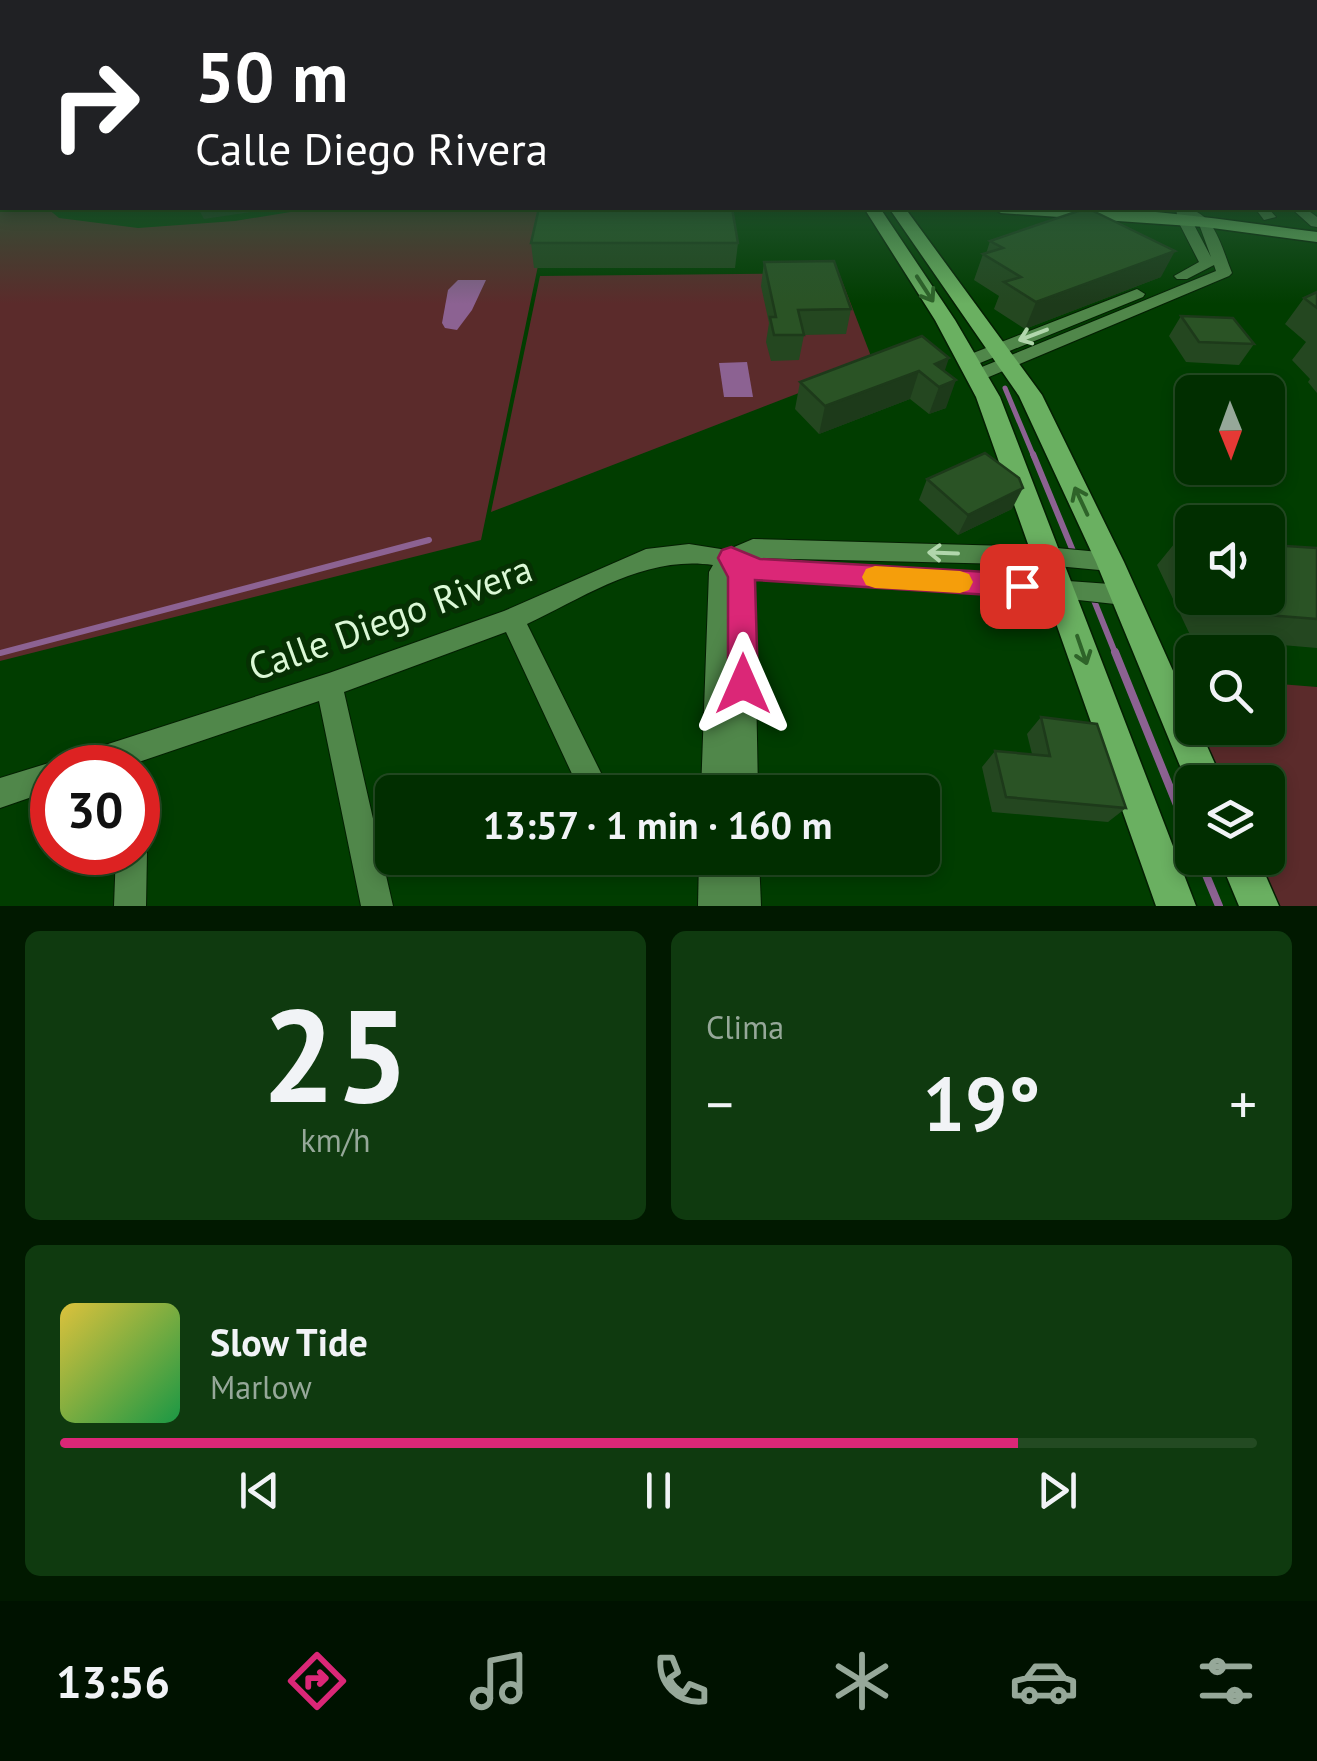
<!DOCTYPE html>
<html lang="es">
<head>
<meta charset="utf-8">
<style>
	:root { --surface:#012e00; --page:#0f3a0f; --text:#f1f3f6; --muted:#96a899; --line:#234a22; --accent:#db2777 }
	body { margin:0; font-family:"PT Sans",sans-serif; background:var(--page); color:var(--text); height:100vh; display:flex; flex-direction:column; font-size:38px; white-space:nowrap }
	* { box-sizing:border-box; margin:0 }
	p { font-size:32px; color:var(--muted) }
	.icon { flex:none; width:55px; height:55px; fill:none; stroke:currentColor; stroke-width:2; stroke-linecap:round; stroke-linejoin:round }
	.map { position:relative; height:906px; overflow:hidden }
	.panel { display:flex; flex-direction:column; gap:25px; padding:25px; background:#011900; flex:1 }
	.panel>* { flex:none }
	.guide { position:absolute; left:0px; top:0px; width:1318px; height:210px; box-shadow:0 5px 15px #0003,0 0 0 2px var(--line); background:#202124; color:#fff; overflow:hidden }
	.needle { width:65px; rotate:179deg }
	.buttons { position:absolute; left:1175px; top:375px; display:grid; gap:20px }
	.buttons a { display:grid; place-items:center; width:110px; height:110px; border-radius:15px; background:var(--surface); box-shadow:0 5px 15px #0003,0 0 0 2px var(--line); font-size:50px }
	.speed { position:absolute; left:30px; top:745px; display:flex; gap:20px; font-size:50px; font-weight:700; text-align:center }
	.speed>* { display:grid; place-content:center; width:130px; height:130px; border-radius:50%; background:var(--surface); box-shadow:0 5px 15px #0003,0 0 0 2px var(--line); line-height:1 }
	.speed .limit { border:15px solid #d22; background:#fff; color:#111 }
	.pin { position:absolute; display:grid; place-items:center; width:85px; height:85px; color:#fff; margin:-42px; border-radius:20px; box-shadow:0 5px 15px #0006 }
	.me { position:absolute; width:110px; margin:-55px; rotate:0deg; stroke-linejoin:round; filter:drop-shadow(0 0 8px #0008) }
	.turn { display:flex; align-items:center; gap:35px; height:210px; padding:0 30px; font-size:45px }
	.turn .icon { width:130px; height:130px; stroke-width:2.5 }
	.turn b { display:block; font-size:70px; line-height:85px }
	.big { font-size:75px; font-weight:800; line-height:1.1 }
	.panel .card { flex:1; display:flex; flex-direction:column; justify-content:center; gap:15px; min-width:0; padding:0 35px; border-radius:15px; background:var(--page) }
	.panel .dial { align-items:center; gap:0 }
	.dial b { font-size:130px; line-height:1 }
	.song { display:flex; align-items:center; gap:30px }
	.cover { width:120px; height:120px; border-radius:15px; background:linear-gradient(135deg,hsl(50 70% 55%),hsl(140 70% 35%)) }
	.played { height:10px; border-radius:5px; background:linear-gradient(90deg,var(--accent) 80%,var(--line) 80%) }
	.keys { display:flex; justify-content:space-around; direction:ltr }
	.heat { display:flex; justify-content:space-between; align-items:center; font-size:55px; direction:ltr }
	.panel .tiles { flex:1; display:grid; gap:25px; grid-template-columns:1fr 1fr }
	.card:last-child { grid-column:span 2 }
	.trip { position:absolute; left:375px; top:775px; width:565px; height:100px; border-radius:15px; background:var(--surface); box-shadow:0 5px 15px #0003,0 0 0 2px var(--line); font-weight:800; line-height:100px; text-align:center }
	.dock { display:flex; height:160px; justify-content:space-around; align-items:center; background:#001200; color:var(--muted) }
	.dock .icon { width:70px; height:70px }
	.dock .active { color:var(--accent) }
	.dock b { font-size:45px; color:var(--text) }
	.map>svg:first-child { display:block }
	.green { fill:#5b2b2b }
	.water { fill:#8c6292 }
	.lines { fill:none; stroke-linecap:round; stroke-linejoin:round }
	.stream-far2 { stroke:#8c6292; stroke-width:5 }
	.stream-far1 { stroke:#8c6292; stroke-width:6 }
	.stream { stroke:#8c6292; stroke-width:8 }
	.minor-casing { stroke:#041f02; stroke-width:2 }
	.major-casing { stroke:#041f02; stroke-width:3 }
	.minor { fill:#50874a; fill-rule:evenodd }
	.major { fill:#6ab061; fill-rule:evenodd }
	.wall { fill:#244720 }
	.shaded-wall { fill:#1d3a1a }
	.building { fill:#2a5325; stroke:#1d3a1a; stroke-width:2.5 }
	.oneway { stroke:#2e6329 }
	.oneway2 { stroke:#b1d6ac }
	.route { fill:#db2777; stroke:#8e194d; stroke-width:2.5 }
	.slow { fill:#f59e0b }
	.labels { text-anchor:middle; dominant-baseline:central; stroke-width:10; stroke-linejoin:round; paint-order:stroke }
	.near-street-label { font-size:38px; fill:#dbf8d6; stroke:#063003 }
</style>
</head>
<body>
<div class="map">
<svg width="1317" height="906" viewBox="0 0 1317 906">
	<rect width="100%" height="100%" fill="#013d00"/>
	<g class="green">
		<path d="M0 177 2 208H47L59 218 138 228 235 221 315 208H550L481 540 0 661Z"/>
		<path d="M839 273 874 364 491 512 540 276Z"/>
		<path d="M1159 674 1192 677V728H1268V683L1317 687V906H1259L1238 858H1268V782H1206Z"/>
	</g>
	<g class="water">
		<path d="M458 280H486L472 310 457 330 445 328 442 323 448 290Z"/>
		<path d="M747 362 753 397H724L719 363Z"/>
	</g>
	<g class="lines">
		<path class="stream-far2" d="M1005 388 1034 457"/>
		<g class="stream-far1">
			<path d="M1033 454 1073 551"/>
			<path d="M1093 598 1116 655"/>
			<path d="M0 653 429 540"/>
		</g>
		<g class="stream">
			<path d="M1115 652 1192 842"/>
			<path d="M1199 858 1219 906"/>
		</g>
		<defs>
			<g id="minor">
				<rect x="1315" y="179" width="2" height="8"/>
				<path d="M1176 208C1214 206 1220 244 1232 273L1229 276 984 379H972L969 375 972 371 1216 271 1214 265 1187 279H1177L1174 276 1199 262 1178 221ZM1192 220 1199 224 1211 257 1192 221Z"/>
				<path d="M1255 208H1268L1276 217 1264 220Z"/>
				<path d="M1291 208H1305L1317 217V227L1311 226Z"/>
				<path d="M1137 289 1145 294 1143 297 975 365H963L960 361 963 357Z"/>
				<path d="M753 539 1046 547 1110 553 1118 555 1121 562 1118 569 1110 571 1046 565 753 558 1124 585 1132 588 1136 595 1132 602 1124 605 1060 598 754 578 758 792H701L709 572 713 565C646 555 586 596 527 624L600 771 605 781 597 792 580 791 506 632 344 692 393 906H361L319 701 121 768H52V790L0 808V778L52 762 63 767 67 758 77 754 329 673 504 611 646 549 689 544 727 550Z"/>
				<path d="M138 839 143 841 147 852 146 906H114L116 852H138Z"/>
				<path d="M699 858H759L761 906H698Z"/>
			</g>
			<g id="major">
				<path d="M864 208H880L955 320 1000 397 1196 906H1156L976 397 935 320Z"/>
				<path d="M889 208H905L1042 395 1124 562 1192 713V728H1199L1223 782H1192V795L1096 562 1019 396Z"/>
				<path d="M993 208C1100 201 1211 218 1317 232V242L1205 227 1001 213Z"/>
				<path d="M1219 858H1258L1279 906H1239Z"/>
			</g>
		</defs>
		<use href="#minor" class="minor-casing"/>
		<use href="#major" class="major-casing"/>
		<use href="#minor" class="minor"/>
		<use href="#major" class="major"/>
	</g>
	<g class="wall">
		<path d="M990 241 1161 277 1025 329 994 309 999 296 974 280 983 254H986Z"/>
		<path d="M531 243H738L735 268H534Z"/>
		<path d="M764 262 851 309 846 334 804 335 799 360 771 361 766 342 769 323 761 286Z"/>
		<path d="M1317 292V393L1308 382 1310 379 1292 360 1306 342 1285 324 1304 298Z"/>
		<path d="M1181 316 1254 344 1239 365 1186 362 1169 336Z"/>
		<path d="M922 336 945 371 946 408 929 414 910 399 819 434 795 409 800 382Z"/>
		<path d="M927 479 1012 509 958 535 919 500Z"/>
		<path d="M1179 538 1192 539V598H1268L1317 548V648L1191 637 1157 565Z"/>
		<path d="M1041 717 1126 808 1108 822 992 812 982 767 995 751 1032 754 1027 734Z"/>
	</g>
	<g class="shaded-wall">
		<path d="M198 208H279L204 219Z"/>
		<path d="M1175 251 1161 277 1025 329 1036 302Z"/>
		<path d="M949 358 940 385 935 364Z"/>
		<path d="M919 371 910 399 819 434 825 406Z"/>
		<path d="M956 380 946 408 929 414 939 387Z"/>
		<path d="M1023 488 1012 509 958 535 968 515Z"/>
	</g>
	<g class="building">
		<path d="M539 208H732L738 243H531Z"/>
		<path d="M1087 208 1175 251 1036 302 1004 282 1021 277 983 254 1003 248 990 241Z"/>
		<path d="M834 261 851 309 798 310 804 335H774L770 317H776L764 262Z"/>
		<path d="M1317 292V308L1304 298Z"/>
		<path d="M1181 316 1233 318 1254 344 1199 342Z"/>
		<path d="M922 336 949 358 935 364 956 380 939 387 919 371 825 406 800 382Z"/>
		<path d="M985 453 1019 478 1023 488 968 515 927 479Z"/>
		<path d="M1179 538 1192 539V564Z"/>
		<path d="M1268 545 1317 548V619L1217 611 1210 598H1268Z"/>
		<path d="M1041 717 1097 724 1126 808 1006 797 995 751 1050 756Z"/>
	</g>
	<defs><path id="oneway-shaft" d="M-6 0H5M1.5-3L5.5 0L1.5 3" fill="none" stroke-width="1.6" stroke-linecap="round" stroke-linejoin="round" transform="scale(2.5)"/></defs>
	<g class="oneway">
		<use href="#oneway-shaft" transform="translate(925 289) rotate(57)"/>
		<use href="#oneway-shaft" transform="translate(1081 501) rotate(-115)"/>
		<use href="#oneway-shaft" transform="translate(1082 650) rotate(71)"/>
	</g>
	<g class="oneway2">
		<use href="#oneway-shaft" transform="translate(1033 335) rotate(159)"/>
		<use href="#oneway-shaft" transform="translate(943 553) rotate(-178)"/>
	</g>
	<linearGradient id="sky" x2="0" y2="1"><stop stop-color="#012200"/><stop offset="0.58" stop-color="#275737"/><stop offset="1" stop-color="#275737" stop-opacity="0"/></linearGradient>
	<rect width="1317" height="304" fill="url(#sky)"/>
	<path class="route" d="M731 547 760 559 1022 574 1032 578 1035 586 1032 593 1022 597 755 580 758 684 753 694 743 698 732 694 728 684V577L718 558 722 550Z"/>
	<path class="slow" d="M875 566 960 571 969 574 973 582 969 590 960 593 875 588 866 585 862 577 866 569Z"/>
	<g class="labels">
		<g class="near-street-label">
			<text transform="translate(390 617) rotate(-20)">Calle Diego Rivera</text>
		</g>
	</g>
</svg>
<div class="buttons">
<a><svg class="needle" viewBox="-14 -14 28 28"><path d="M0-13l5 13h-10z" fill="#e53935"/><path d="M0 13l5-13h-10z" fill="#96a899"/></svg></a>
<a><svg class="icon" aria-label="sound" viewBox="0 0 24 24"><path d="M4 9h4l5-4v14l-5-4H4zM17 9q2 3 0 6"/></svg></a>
<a><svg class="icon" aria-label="search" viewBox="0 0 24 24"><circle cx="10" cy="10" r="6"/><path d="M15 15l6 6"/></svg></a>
<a><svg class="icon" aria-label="layers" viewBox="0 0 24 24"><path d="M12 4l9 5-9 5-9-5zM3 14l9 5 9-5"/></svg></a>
</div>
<div class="speed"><div class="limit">30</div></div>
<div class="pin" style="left:1022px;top:586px;background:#d93025"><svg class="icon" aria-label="arrive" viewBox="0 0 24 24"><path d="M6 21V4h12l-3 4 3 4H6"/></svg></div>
<svg class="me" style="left:743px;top:684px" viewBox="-20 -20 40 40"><path d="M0-17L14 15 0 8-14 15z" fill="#db2777" stroke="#fff" stroke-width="4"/></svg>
<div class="trip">13:57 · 1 min · 160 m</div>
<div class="guide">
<div class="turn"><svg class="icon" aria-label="right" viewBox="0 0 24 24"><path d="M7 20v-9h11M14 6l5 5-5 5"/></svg><div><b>50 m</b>Calle Diego Rivera</div></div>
</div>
</div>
<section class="panel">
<div class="tiles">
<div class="card dial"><b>25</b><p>km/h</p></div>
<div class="card"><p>Clima</p>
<div class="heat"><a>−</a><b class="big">19°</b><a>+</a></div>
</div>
<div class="card">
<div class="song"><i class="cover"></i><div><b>Slow Tide</b><p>Marlow</p></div></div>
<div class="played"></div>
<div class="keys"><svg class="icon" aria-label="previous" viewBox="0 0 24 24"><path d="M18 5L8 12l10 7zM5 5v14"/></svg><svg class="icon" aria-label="pause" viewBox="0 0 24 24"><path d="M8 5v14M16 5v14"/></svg><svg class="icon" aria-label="next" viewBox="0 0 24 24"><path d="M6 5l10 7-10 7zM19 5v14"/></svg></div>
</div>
</div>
</section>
<nav class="dock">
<b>13:56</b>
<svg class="icon active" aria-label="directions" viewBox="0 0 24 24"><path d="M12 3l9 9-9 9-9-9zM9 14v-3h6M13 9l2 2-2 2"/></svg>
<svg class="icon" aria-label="music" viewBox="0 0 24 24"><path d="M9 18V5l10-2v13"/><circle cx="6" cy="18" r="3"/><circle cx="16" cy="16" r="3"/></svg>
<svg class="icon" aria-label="phone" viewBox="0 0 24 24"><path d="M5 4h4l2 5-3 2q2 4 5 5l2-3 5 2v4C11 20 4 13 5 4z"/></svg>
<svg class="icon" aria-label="climate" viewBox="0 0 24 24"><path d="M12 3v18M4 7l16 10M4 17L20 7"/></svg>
<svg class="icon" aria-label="car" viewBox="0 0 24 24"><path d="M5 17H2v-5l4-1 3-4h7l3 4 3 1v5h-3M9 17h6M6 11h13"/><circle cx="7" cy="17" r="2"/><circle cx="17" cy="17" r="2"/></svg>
<svg class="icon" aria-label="filters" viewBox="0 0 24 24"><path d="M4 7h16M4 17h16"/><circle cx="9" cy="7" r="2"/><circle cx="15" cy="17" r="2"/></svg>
</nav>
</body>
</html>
